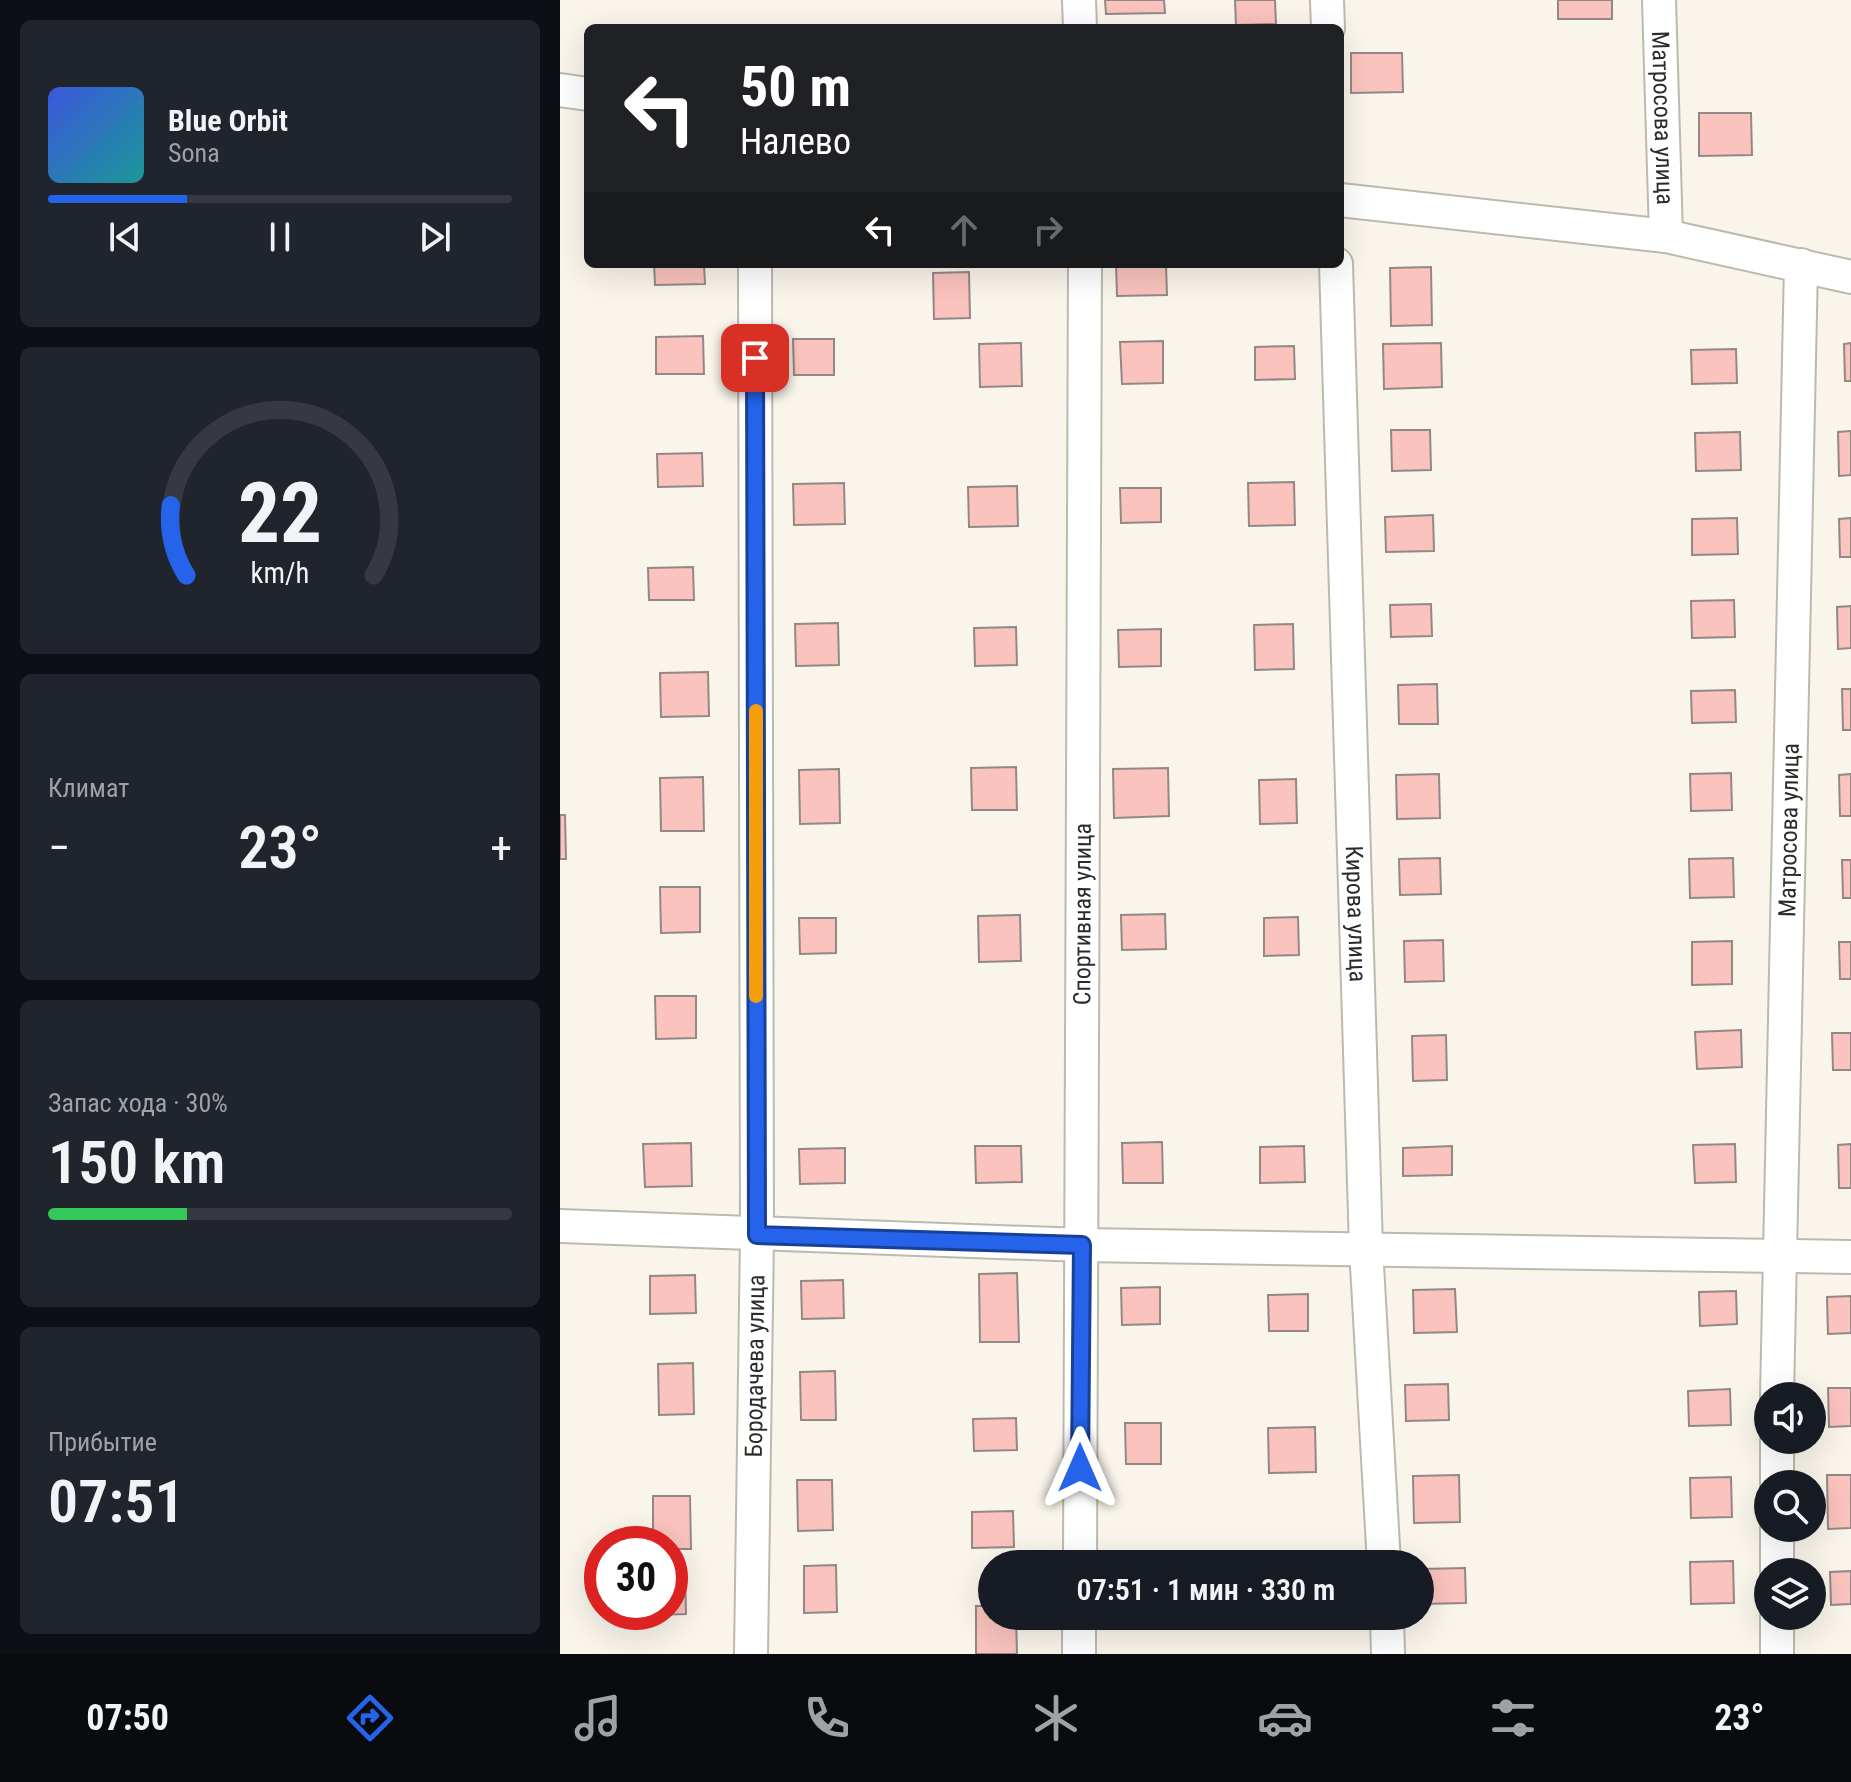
<!DOCTYPE html>
<html lang="ru">
<head>
<meta charset="utf-8">
<style>
	:root { --surface:#171b24; --page:#20242c; --text:#f1f3f6; --muted:#9ea1a6; --line:#363941; --accent:#2563eb }
	body { margin:0; font-family:"Roboto Condensed",sans-serif; background:var(--page); color:var(--text); height:100vh; display:flex; flex-direction:column; font-size:30px; white-space:nowrap }
	* { box-sizing:border-box; margin:0 }
	p { font-size:26px; color:var(--muted) }
	.icon { flex:none; width:44px; height:44px; fill:none; stroke:currentColor; stroke-width:2; stroke-linecap:round; stroke-linejoin:round }
	.map { position:relative; flex:1; overflow:hidden }
	.panel { display:flex; flex-direction:column; gap:20px; padding:20px; background:#0d0f14; width:560px }
	.panel>* { flex:none }
	.guide { position:absolute; left:24px; top:24px; width:760px; height:244px; border-radius:12px; box-shadow:0 8px 32px #0002; background:#202124; color:#fff; overflow:hidden }
	.fabs { position:absolute; left:1194px; top:1382px; display:grid; gap:16px }
	.fabs a { display:grid; place-items:center; width:72px; height:72px; border-radius:50%; background:var(--surface); box-shadow:0 8px 32px #0002; font-size:40px }
	.speed { position:absolute; left:24px; top:1526px; display:flex; gap:16px; font-size:40px; font-weight:700; text-align:center }
	.speed>* { display:grid; place-content:center; width:104px; height:104px; border-radius:50%; background:var(--surface); box-shadow:0 8px 32px #0002; line-height:1 }
	.speed .limit { border:12px solid #d22; background:#fff; color:#111 }
	.pin { position:absolute; display:grid; place-items:center; width:68px; height:68px; color:#fff; margin:-34px; border-radius:16px; box-shadow:0 4px 12px #0006 }
	.me { position:absolute; width:88px; margin:-44px; rotate:0deg; stroke-linejoin:round; filter:drop-shadow(0 0 6px #0008) }
	.turn { display:flex; align-items:center; gap:28px; height:168px; padding:0 24px; font-size:36px }
	.turn .icon { width:104px; height:104px; stroke-width:2.5 }
	.turn b { display:block; font-size:56px; line-height:68px }
	.lanes { display:flex; align-items:center; height:76px; padding:0 24px; background:#0003; justify-content:center; gap:40px; direction:ltr }
	.lanes .off { opacity:.35 }
	.big { font-size:60px; font-weight:600; line-height:1.1 }
	.panel .card { flex:1; display:flex; flex-direction:column; justify-content:center; gap:12px; min-width:0; padding:0 28px; border-radius:12px; background:var(--page) }
	.panel .dial { align-items:center; gap:0 }
	.dial svg { height:208px; overflow:visible; fill:none; stroke:var(--line); stroke-width:7; stroke-linecap:round; text-anchor:middle }
	.dial text { fill:var(--text); stroke:none }
	.song { display:flex; align-items:center; gap:24px }
	.cover { width:96px; height:96px; border-radius:12px; background:linear-gradient(135deg,hsl(230 70% 55%),hsl(180 70% 35%)) }
	.played { height:8px; border-radius:4px; background:linear-gradient(90deg,var(--accent) 30%,var(--line) 30%) }
	.keys { display:flex; justify-content:space-around; direction:ltr }
	.heat { display:flex; justify-content:space-between; align-items:center; font-size:44px; direction:ltr }
	.charge { height:12px; border-radius:6px; background:linear-gradient(90deg,#34c759 30%,var(--line) 0) }
	.trip { position:absolute; left:418px; top:1550px; width:456px; height:80px; border-radius:40px; background:var(--surface); box-shadow:0 8px 32px #0002; font-weight:600; line-height:80px; text-align:center }
	.dock { display:flex; height:128px; justify-content:space-around; align-items:center; background:#090b0e; color:var(--muted) }
	.dock .icon { width:56px; height:56px }
	.dock .active { color:var(--accent) }
	.dock b { font-size:36px; color:var(--text) }
	main { display:flex; flex:1; min-height:0 }
	.map>svg:first-child { display:block }
	.building { fill:#fac3bd; stroke:#938887; stroke-width:2 }
	.lines { fill:none; stroke-linecap:round; stroke-linejoin:round }
	.minor-casing { stroke:#bdb9af; stroke-width:36 }
	.minor { stroke:#fff; stroke-width:32 }
	.route-casing { stroke:#184099; stroke-width:20 }
	.route { stroke:#2563eb; stroke-width:14 }
	.slow { stroke:#f59e0b; stroke-width:14 }
	.labels { text-anchor:middle; dominant-baseline:central; stroke-width:6; stroke-linejoin:round; paint-order:stroke }
	.street-label { font-size:24px; fill:#2c2b27; stroke:#fff }
</style>
</head>
<body>
<main>
<section class="panel">
<div class="card">
<div class="song"><i class="cover"></i><div><b>Blue Orbit</b><p>Sona</p></div></div>
<div class="played"></div>
<div class="keys"><svg class="icon" aria-label="previous" viewBox="0 0 24 24"><path d="M18 5L8 12l10 7zM5 5v14"/></svg><svg class="icon" aria-label="pause" viewBox="0 0 24 24"><path d="M8 5v14M16 5v14"/></svg><svg class="icon" aria-label="next" viewBox="0 0 24 24"><path d="M6 5l10 7-10 7zM19 5v14"/></svg></div>
</div>
<div class="card dial"><svg viewBox="0 0 100 80">
<path d="M14 69A42 42 0 1 1 86 69"/>
<path d="M14 69A42 42 0 0 1 8 42" stroke="#2563eb"/>
<text x="50" y="56" font-size="32" font-weight="700">22</text>
<text x="50" y="72" font-size="11">km/h</text>
</svg></div>
<div class="card"><p>Климат</p>
<div class="heat"><a>−</a><b class="big">23°</b><a>+</a></div>
</div>
<div class="card"><p>Запас хода · 30%</p><b class="big">150 km</b><div class="charge"></div></div>
<div class="card"><p>Прибытие</p><b class="big">07:51</b></div>
</section>
<div class="map">
<svg width="1291" height="1654" viewBox="0 0 1291 1654">
	<rect width="100%" height="100%" fill="#f9f5eb"/>
	<g class="building">
		<path d="M545 0H604L605 13 546 14Z"/>
		<path d="M675 0H715L716 24 676 25Z"/>
		<rect x="998" y="0" width="54" height="19"/>
		<path d="M791 53H842L843 92 791 93Z"/>
		<path d="M1139 113H1191L1192 155 1139 156Z"/>
		<path d="M94 264H144L145 284 95 285Z"/>
		<path d="M556 264H606L607 295 557 296Z"/>
		<path d="M871 267 872 325 831 326 830 268Z"/>
		<path d="M409 272 410 318 374 319 373 273Z"/>
		<path d="M143 336 144 374H96V337Z"/>
		<path d="M233 339H274V375H234Z"/>
		<path d="M603 341V383L562 384 560 342Z"/>
		<path d="M461 343 462 386 420 387 419 344Z"/>
		<path d="M881 343 882 387 824 389 823 344Z"/>
		<path d="M1291 343V381H1285L1284 344Z"/>
		<path d="M734 346 735 379 695 380V347Z"/>
		<path d="M1176 349 1177 383 1132 384 1131 350Z"/>
		<path d="M831 430H870L871 470 832 471Z"/>
		<path d="M1291 431V475L1279 476 1278 432Z"/>
		<path d="M1180 432 1181 470 1136 471 1135 433Z"/>
		<path d="M142 453 143 486 98 487 97 454Z"/>
		<path d="M734 482 735 525 689 526 688 483Z"/>
		<path d="M284 483 285 524 234 525 233 484Z"/>
		<path d="M457 486 458 526 409 527 408 487Z"/>
		<path d="M560 488H601V522L561 523Z"/>
		<path d="M873 515 874 551 826 552 825 517Z"/>
		<path d="M1177 518 1178 554 1132 555V519Z"/>
		<path d="M1291 518V557H1280L1279 519Z"/>
		<path d="M133 567 134 600H89L88 568Z"/>
		<path d="M1174 600 1175 637 1132 638 1131 601Z"/>
		<path d="M871 604 872 636 831 637 830 605Z"/>
		<path d="M1291 606V648L1278 649 1277 607Z"/>
		<path d="M278 623 279 665 236 666 235 624Z"/>
		<path d="M733 624 734 669 695 670 694 625Z"/>
		<path d="M456 627 457 665 415 666 414 628Z"/>
		<path d="M601 629V666L559 667 558 630Z"/>
		<path d="M148 672 149 716 101 717 100 673Z"/>
		<path d="M877 684 878 724H839L838 685Z"/>
		<path d="M1282 689H1291V730H1283Z"/>
		<path d="M1175 690 1176 722 1132 723 1131 691Z"/>
		<path d="M456 767 457 810H412L411 768Z"/>
		<path d="M608 768 609 816 554 818 553 769Z"/>
		<path d="M279 769 280 823 240 824 239 770Z"/>
		<path d="M1171 773 1172 810 1131 811 1130 774Z"/>
		<path d="M879 774 880 818 837 819 836 775Z"/>
		<path d="M1291 774V816H1280L1279 775Z"/>
		<path d="M143 777 144 831H101L100 778Z"/>
		<path d="M736 779 737 823 700 824 699 780Z"/>
		<path d="M0 815H5L6 859H0Z"/>
		<path d="M880 858 881 894 840 895 839 859Z"/>
		<path d="M1173 858 1174 897 1130 898 1129 859Z"/>
		<path d="M1282 860H1291V898H1283Z"/>
		<path d="M100 887H140V932L101 933Z"/>
		<path d="M605 914 606 949 562 950 561 915Z"/>
		<path d="M460 915 461 961 419 962 418 916Z"/>
		<path d="M738 917 739 955 704 956V918Z"/>
		<path d="M239 918H276V953L240 954Z"/>
		<path d="M883 940 884 981 845 982 844 941Z"/>
		<path d="M1172 941V984L1132 985V942Z"/>
		<path d="M1279 942H1291V979H1280Z"/>
		<path d="M95 996H136V1038L96 1039Z"/>
		<path d="M1181 1030 1182 1067 1137 1069 1135 1032Z"/>
		<path d="M1272 1033H1291V1070H1273Z"/>
		<path d="M886 1035 887 1080 853 1081 852 1036Z"/>
		<path d="M602 1142 603 1183H563L562 1143Z"/>
		<path d="M131 1143 132 1186 85 1187 83 1144Z"/>
		<path d="M1175 1144 1176 1182 1135 1183 1133 1145Z"/>
		<path d="M1291 1144V1188H1279L1278 1145Z"/>
		<path d="M415 1146H461L462 1182 416 1183Z"/>
		<path d="M744 1146 745 1182 700 1183V1147Z"/>
		<path d="M892 1146V1175L843 1176V1148Z"/>
		<path d="M285 1148V1183L240 1184 239 1149Z"/>
		<path d="M457 1273 459 1342H420L419 1274Z"/>
		<path d="M135 1275 136 1313 90 1314V1276Z"/>
		<path d="M283 1280 284 1318 242 1319 241 1281Z"/>
		<path d="M600 1287V1324L562 1325 561 1288Z"/>
		<path d="M895 1289 897 1332 854 1333 853 1290Z"/>
		<path d="M1176 1291 1177 1324 1140 1326 1139 1292Z"/>
		<path d="M748 1294V1331H709L708 1295Z"/>
		<path d="M1291 1296V1333L1268 1334 1267 1297Z"/>
		<path d="M133 1363 134 1414 99 1415 98 1364Z"/>
		<path d="M275 1371 276 1420H241L240 1372Z"/>
		<path d="M888 1384 889 1420 846 1421 845 1385Z"/>
		<path d="M1268 1388H1291V1426L1269 1427Z"/>
		<path d="M1170 1389 1171 1425 1129 1426 1128 1391Z"/>
		<path d="M456 1418 457 1450 414 1451 413 1419Z"/>
		<path d="M565 1423H601V1464H566Z"/>
		<path d="M755 1427 756 1472 709 1473 708 1428Z"/>
		<path d="M899 1475 900 1522 854 1523 853 1476Z"/>
		<path d="M1267 1475H1291V1528L1268 1529Z"/>
		<path d="M1171 1477 1172 1517 1131 1518 1130 1478Z"/>
		<path d="M237 1480H272L273 1530 238 1531Z"/>
		<path d="M93 1496H130L131 1549H110V1544H93Z"/>
		<path d="M453 1511 454 1547 412 1548V1512Z"/>
		<path d="M605 1560V1564H561V1561Z"/>
		<path d="M1173 1561 1174 1603 1131 1604 1130 1562Z"/>
		<path d="M276 1565 277 1612 244 1613V1566Z"/>
		<path d="M905 1568 906 1603 861 1604V1569Z"/>
		<path d="M110 1570H125L126 1614 93 1615 110 1612Z"/>
		<path d="M1291 1571V1604L1271 1605 1270 1572Z"/>
		<path d="M416 1606H432V1616H456L457 1654H416Z"/>
	</g>
	<g class="lines">
		<defs>
			<g id="minor">
				<path d="M519 0 520 28"/>
				<path d="M767 0 768 28"/>
				<path id="s1" d="M1099 0 1106 236"/>
				<path d="M0 90 28 94"/>
				<path d="M780 200 1106 236 1291 277"/>
				<path id="s2" d="M776 264 806 1248 824 1564"/>
				<path d="M0 1226 522 1245 1291 1257"/>
				<path id="s3" d="M1217 1396 1241 265"/>
				<path d="M1217 1484V1440"/>
				<path id="s4" d="M520 1564 525 264"/>
				<path d="M1217 1572V1528"/>
				<path d="M827 1616 828 1654"/>
				<path id="s5" d="M191 1654 197 1235 195 264"/>
				<path d="M519 1654V1616"/>
				<path d="M1217 1654V1616"/>
			</g>
		</defs>
		<use href="#minor" class="minor-casing"/>
		<use href="#minor" class="minor"/>
	</g>
	<g class="lines">
		<defs>
			<path id="route" d="M195 358 197 1235 522 1245 520 1468"/>
		</defs>
		<use href="#route" class="route-casing"/>
		<use href="#route" class="route"/>
		<path class="slow" d="M196 711V996"/>
	</g>
	<g class="labels">
		<g class="street-label">
			<text stroke="none"><textPath href="#s1" startOffset="118">Матросова улица</textPath></text>
			<text stroke="none"><textPath href="#s3" startOffset="566">Матросова улица</textPath></text>
			<text stroke="none"><textPath href="#s4" startOffset="650">Спортивная улица</textPath></text>
			<text stroke="none"><textPath href="#s2" startOffset="650">Кирова улица</textPath></text>
			<text stroke="none"><textPath href="#s5" startOffset="288">Бородачева улица</textPath></text>
		</g>
	</g>
</svg>
<div class="fabs">
<a><svg class="icon" aria-label="sound" viewBox="0 0 24 24"><path d="M4 9h4l5-4v14l-5-4H4zM17 9q2 3 0 6"/></svg></a>
<a><svg class="icon" aria-label="search" viewBox="0 0 24 24"><circle cx="10" cy="10" r="6"/><path d="M15 15l6 6"/></svg></a>
<a><svg class="icon" aria-label="layers" viewBox="0 0 24 24"><path d="M12 4l9 5-9 5-9-5zM3 14l9 5 9-5"/></svg></a>
</div>
<div class="speed"><div class="limit">30</div></div>
<div class="pin" style="left:195px;top:358px;background:#d93025"><svg class="icon" aria-label="arrive" viewBox="0 0 24 24"><path d="M6 21V4h12l-3 4 3 4H6"/></svg></div>
<svg class="me" style="left:520px;top:1468px" viewBox="-20 -20 40 40"><path d="M0-17L14 15 0 8-14 15z" fill="#2563eb" stroke="#fff" stroke-width="4"/></svg>
<div class="trip">07:51 · 1 мин · 330 m</div>
<div class="guide">
<div class="turn"><svg class="icon" aria-label="left" viewBox="0 0 24 24"><path d="M17 20v-9H6M10 6l-5 5 5 5"/></svg><div><b>50 m</b>Налево</div></div>
<div class="lanes"><svg class="icon" aria-label="left" viewBox="0 0 24 24"><path d="M17 20v-9H6M10 6l-5 5 5 5"/></svg><svg class="icon off" aria-label="ahead" viewBox="0 0 24 24"><path d="M12 20V5M6 11l6-6 6 6"/></svg><svg class="icon off" aria-label="right" viewBox="0 0 24 24"><path d="M7 20v-9h11M14 6l5 5-5 5"/></svg></div>
</div>
</div>
</main>
<nav class="dock">
<b>07:50</b>
<svg class="icon active" aria-label="directions" viewBox="0 0 24 24"><path d="M12 3l9 9-9 9-9-9zM9 14v-3h6M13 9l2 2-2 2"/></svg>
<svg class="icon" aria-label="music" viewBox="0 0 24 24"><path d="M9 18V5l10-2v13"/><circle cx="6" cy="18" r="3"/><circle cx="16" cy="16" r="3"/></svg>
<svg class="icon" aria-label="phone" viewBox="0 0 24 24"><path d="M5 4h4l2 5-3 2q2 4 5 5l2-3 5 2v4C11 20 4 13 5 4z"/></svg>
<svg class="icon" aria-label="climate" viewBox="0 0 24 24"><path d="M12 3v18M4 7l16 10M4 17L20 7"/></svg>
<svg class="icon" aria-label="car" viewBox="0 0 24 24"><path d="M5 17H2v-5l4-1 3-4h7l3 4 3 1v5h-3M9 17h6M6 11h13"/><circle cx="7" cy="17" r="2"/><circle cx="17" cy="17" r="2"/></svg>
<svg class="icon" aria-label="filters" viewBox="0 0 24 24"><path d="M4 7h16M4 17h16"/><circle cx="9" cy="7" r="2"/><circle cx="15" cy="17" r="2"/></svg>
<b>23°</b>
</nav>
</body>
</html>
